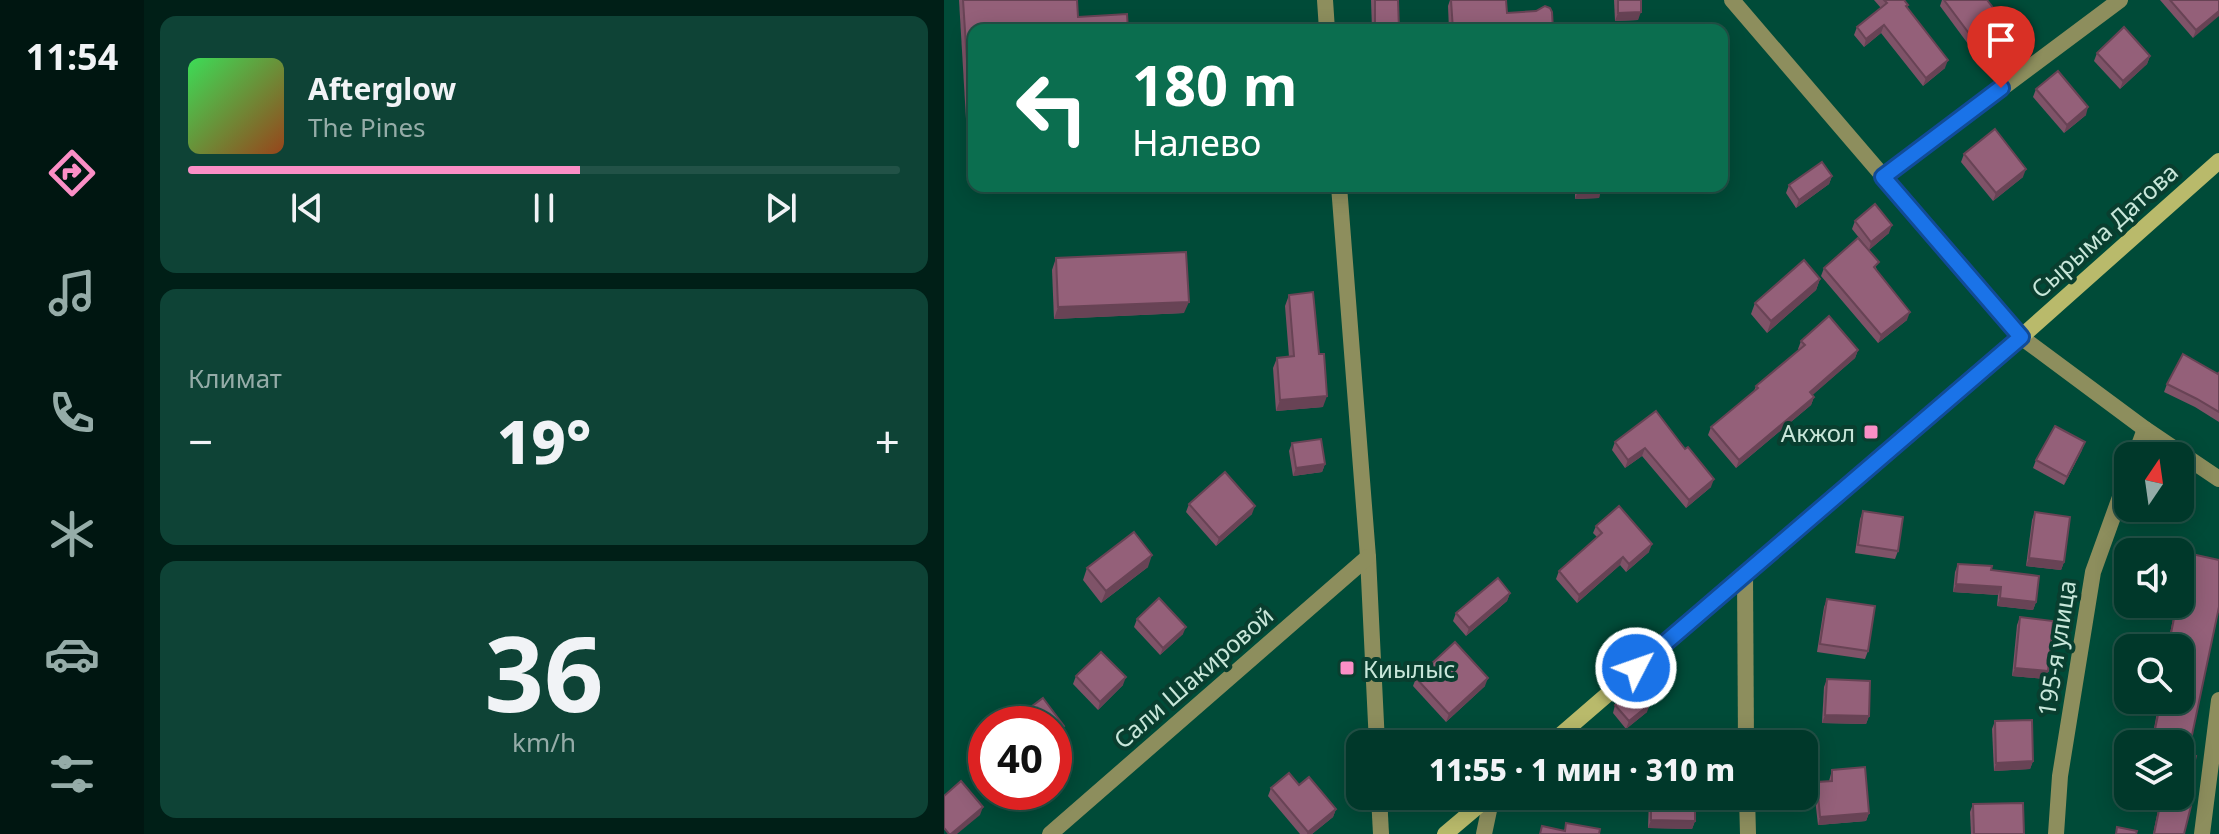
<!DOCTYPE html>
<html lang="ru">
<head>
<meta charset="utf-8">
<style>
	:root { --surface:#00382a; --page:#0e4336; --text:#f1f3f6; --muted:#95aca8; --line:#225247; --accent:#fb8fc6 }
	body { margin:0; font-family:"Noto Sans",sans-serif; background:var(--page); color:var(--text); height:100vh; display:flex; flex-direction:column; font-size:30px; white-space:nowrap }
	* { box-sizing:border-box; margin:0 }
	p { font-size:26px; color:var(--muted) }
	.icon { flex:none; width:44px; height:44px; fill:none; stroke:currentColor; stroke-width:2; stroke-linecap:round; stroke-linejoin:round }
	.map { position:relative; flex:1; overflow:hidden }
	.side { display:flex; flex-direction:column; gap:16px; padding:16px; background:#001f17; width:800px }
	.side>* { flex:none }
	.guide { position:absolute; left:24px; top:24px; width:760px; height:168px; border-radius:16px; box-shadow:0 4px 20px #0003,0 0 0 2px var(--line); background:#0b6e4f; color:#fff; overflow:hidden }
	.needle { width:52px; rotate:13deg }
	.controls { position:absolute; left:1170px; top:442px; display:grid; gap:16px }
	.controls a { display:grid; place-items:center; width:80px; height:80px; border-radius:16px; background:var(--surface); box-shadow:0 4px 20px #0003,0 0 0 2px var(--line); font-size:40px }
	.speed { position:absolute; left:24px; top:706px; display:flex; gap:16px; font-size:40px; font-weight:700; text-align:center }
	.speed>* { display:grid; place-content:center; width:104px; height:104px; border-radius:50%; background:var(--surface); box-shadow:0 4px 20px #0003,0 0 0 2px var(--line); line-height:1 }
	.speed .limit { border:12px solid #d22; background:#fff; color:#111 }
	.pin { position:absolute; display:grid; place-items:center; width:68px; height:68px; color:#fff; margin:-82px -34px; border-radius:50% 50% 50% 0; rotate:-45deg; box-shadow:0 0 8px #0007 }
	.pin .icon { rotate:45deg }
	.me { position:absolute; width:88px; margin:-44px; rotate:49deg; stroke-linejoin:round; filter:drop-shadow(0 0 6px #0008) }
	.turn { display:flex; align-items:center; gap:28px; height:168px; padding:0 32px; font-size:36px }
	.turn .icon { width:104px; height:104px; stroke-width:2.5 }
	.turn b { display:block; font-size:56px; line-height:68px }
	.big { font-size:60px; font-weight:800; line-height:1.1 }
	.side .card { flex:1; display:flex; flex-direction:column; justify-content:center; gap:12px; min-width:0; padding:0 28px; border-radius:16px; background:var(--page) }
	.side .dial { align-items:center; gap:0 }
	.dial b { font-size:104px; line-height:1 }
	.song { display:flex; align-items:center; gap:24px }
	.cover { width:96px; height:96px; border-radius:12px; background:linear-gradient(135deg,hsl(130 70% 55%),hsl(20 70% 35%)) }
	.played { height:8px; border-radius:4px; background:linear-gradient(90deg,var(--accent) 55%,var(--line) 55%) }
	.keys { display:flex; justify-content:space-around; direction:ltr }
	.heat { display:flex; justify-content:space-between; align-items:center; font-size:44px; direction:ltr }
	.trip { position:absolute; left:402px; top:730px; width:472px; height:80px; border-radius:16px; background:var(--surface); box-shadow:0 4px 20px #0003,0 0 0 2px var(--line); font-weight:800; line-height:80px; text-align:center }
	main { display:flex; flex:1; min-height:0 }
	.tab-bar { display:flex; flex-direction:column; width:144px; justify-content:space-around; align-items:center; background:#001611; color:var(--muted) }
	.tab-bar .icon { width:56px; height:56px }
	.tab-bar .active { color:var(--accent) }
	.tab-bar b { font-size:36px; color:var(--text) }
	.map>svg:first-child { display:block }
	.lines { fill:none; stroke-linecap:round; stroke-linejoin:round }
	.street { stroke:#8d8e5d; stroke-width:16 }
	.secondary { stroke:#b9ba6b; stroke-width:16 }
	.wall { fill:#7f5368 }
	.shaded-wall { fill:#684355 }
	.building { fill:#946079; stroke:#684355; stroke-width:2 }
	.route-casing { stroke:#114b97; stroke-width:20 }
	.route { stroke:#1a73e8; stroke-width:14 }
	.poi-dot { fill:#fb8fc6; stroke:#093e2f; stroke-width:3 }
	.labels { text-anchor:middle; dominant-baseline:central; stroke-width:8; stroke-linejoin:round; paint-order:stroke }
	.street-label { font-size:24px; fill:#c8e7da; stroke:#093e2f }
	.poi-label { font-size:24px; fill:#c8e7da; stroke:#093e2f; text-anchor:end }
</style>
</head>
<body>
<main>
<nav class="tab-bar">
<b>11:54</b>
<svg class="icon active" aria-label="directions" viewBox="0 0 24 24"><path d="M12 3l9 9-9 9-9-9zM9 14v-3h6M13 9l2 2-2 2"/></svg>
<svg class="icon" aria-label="music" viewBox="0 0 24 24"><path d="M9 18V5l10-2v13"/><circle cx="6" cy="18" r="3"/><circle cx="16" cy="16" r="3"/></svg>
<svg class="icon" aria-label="phone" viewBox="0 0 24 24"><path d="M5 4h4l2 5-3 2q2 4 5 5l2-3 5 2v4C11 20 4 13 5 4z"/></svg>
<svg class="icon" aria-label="climate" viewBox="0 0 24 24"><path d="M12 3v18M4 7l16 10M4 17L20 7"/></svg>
<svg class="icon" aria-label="car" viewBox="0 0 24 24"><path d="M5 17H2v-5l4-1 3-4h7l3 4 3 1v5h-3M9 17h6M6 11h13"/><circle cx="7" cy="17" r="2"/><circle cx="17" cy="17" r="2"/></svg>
<svg class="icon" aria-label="filters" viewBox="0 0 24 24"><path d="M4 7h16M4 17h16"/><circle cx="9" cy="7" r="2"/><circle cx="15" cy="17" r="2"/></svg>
</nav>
<section class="side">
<div class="card">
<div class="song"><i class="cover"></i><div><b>Afterglow</b><p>The Pines</p></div></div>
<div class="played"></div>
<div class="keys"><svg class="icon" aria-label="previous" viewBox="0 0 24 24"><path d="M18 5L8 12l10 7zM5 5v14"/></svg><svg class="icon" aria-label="pause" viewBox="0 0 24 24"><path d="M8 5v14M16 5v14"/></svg><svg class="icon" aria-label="next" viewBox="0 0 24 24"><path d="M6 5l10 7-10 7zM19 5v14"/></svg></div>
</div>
<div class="card"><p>Климат</p>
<div class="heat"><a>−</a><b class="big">19°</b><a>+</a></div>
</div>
<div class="card dial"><b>36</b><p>km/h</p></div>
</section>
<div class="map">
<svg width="1275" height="834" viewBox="0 0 1275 834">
	<rect width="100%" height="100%" fill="#004b38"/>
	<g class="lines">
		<g class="street">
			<path d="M381 0 383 30"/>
			<path d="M788 0 1077 337 1201 429 1275 479"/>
			<path d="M939 177 1176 0"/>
			<path d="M395 186 424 557 433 744"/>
			<path d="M1191 456 1201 429"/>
			<path d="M801 574 802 744"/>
			<path d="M435 796 437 834"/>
			<path d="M803 796 804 834"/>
			<path d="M106 834 424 557"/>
			<path d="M540 834 548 796"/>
			<path d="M1112 834 1116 776 1149 572 1184 475"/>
			<path d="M1258 834 1275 700"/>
		</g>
		<g class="secondary">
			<path d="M606 744 1077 337 1275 161"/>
			<path d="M501 834 546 796"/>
		</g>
	</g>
	<g class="wall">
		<path d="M15 0H133L134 17 30 118 22 119Z"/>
		<path d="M427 0H454L455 30H428Z"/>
		<path d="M506 0H562L563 13 609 30H505L504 6Z"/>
		<path d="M670 0H697L694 20 671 21Z"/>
		<path d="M930 0H960L964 5 963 7 1001 68 979 86 937 33 920 47 910 35 913 27 937 8Z"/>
		<path d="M998 0H1043L1055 27 1027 48 996 6Z"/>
		<path d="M1216 0H1275L1249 38Z"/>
		<path d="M1153 53 1206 56 1203 64 1176 89 1150 61Z"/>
		<path d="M1092 89 1142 115 1120 133 1089 97Z"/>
		<path d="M1020 154 1079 177 1049 201 1017 162Z"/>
		<path d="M888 176 885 184 852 208 842 193 845 185Z"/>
		<path d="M631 186H657L655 198 631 199Z"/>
		<path d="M911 221 945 233 925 250 933 270 963 320 934 343 877 276 880 268 924 249 908 229Z"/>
		<path d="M112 258 240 313 110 319 108 270Z"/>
		<path d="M876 279 872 290 823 333 807 314 811 303Z"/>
		<path d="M345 295 375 354 379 407 332 411 329 368 333 358 345 357 341 306Z"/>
		<path d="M857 341 914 350 911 358 868 395 870 397 867 405 792 468 764 435 767 427 810 391 812 386 855 350 854 349Z"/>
		<path d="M1275 372V422L1251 407 1220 392 1223 384 1274 374Z"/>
		<path d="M712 411 767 487 742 508 698 456 681 468 668 450 671 442Z"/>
		<path d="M348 443 381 464 378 472 349 476 345 451Z"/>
		<path d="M1138 450 1120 485 1089 468 1092 460Z"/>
		<path d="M245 504 308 514 272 546 242 512Z"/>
		<path d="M919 511 954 551 951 559 911 553 916 519Z"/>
		<path d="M1091 512 1120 562 1117 570 1082 566 1088 520Z"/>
		<path d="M652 526 705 552 682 572 676 565 633 603 612 579 615 571 653 537 649 533Z"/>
		<path d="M1275 560V613L1274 612 1244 754 1240 804V834H1209L1217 796H1236V744H1207L1215 702 1209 701 1210 700H1236V648H1223L1232 604H1236Z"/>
		<path d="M1014 564 1047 570 1092 602 1089 610 1053 606 1054 595 1009 592 1011 572Z"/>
		<path d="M204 567 157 603 139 580 143 568Z"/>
		<path d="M566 593 563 601 522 636 509 621 512 613Z"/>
		<path d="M883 599 924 651 921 659 873 652 880 607Z"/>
		<path d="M1076 617 1104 671 1101 679 1068 676 1073 625Z"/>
		<path d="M193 619 239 634 216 655 190 627Z"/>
		<path d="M132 676 179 685 154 710 129 684Z"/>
		<path d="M472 678 541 686 502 722 469 686Z"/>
		<path d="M883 679 925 716 922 724 878 723 880 687Z"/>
		<path d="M671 705 703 712 682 729 669 713Z"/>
		<path d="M1051 721 1089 761 1086 769 1050 771 1048 729Z"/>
		<path d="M42 750V769L35 761 38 754Z"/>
		<path d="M888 770 925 813 922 821 874 825 870 790 873 782 885 781Z"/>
		<path d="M355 785 392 809 389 817 368 834H356L324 796 327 788Z"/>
		<path d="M705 796H751V821L748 829 704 828Z"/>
		<path d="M1029 804 1080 834H1027L1026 812Z"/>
	</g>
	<g class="shaded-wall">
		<path d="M1275 11V16L1249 38 1252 30Z"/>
		<path d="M697 12 694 20 671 21 674 13Z"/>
		<path d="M1058 19 1055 27 1027 48 1030 40Z"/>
		<path d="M940 25 937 33 920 47 922 39Z"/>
		<path d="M1206 56 1203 64 1176 89 1179 81Z"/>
		<path d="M1004 60 1001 68 979 86 982 78Z"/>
		<path d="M26 107H30V118L22 119Z"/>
		<path d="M1144 107 1142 115 1120 133 1123 125Z"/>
		<path d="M1082 169 1079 177 1049 201 1052 193Z"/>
		<path d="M888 176 885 184 852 208 855 200Z"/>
		<path d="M657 190 655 198 631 199 634 191Z"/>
		<path d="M948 225 945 233 925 250 927 242Z"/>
		<path d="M876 279 872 290 823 333 827 321Z"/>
		<path d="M245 302 240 313 110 319 114 307Z"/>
		<path d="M966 312 963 320 934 343 937 335Z"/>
		<path d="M914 350 911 358 863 400 866 392Z"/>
		<path d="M383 396 379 407 332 411 336 400Z"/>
		<path d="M870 397 867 405 792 468 795 460Z"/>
		<path d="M1141 442 1138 450 1120 485 1123 477Z"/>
		<path d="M701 448 698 456 681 468 684 460Z"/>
		<path d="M381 464 378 472 349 476 352 468Z"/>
		<path d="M770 479 767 487 742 508 745 500Z"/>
		<path d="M311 506 308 514 272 546 275 538Z"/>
		<path d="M708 544 705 552 682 572 685 564Z"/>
		<path d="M208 555 204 567 157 603 162 591Z"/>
		<path d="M679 557 676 565 633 603 635 595Z"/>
		<path d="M1085 558 1120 562 1117 570 1082 566Z"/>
		<path d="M1012 584 1057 587 1054 595 1009 592Z"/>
		<path d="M566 593 563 601 522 636 525 628Z"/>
		<path d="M1056 598 1092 602 1089 610 1053 606Z"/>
		<path d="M242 627 239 634 216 655 219 648Z"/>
		<path d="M1071 668 1104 671 1101 679 1068 676Z"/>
		<path d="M182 677 179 685 154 710 156 702Z"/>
		<path d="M544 678 541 686 502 722 505 714Z"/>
		<path d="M706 704 703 712 682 729 685 721Z"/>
		<path d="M881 715 925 716 922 724 878 723Z"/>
		<path d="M120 726 117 734 110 740V734Z"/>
		<path d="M1089 761 1086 769 1050 771 1052 763Z"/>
		<path d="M39 807 36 815 13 834H7Z"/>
		<path d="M392 809 389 817 368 834H363L364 832Z"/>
		<path d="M925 813 922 821 874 825 876 817Z"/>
		<path d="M707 820 751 821 748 829 704 828Z"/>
	</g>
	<g class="building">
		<path d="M19 0H133L134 17 183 14 184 30H30V107H26Z"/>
		<path d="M431 0H454L455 30H431Z"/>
		<path d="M507 0H562L563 13 592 11 601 6 606 8 608 12 609 30H509Z"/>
		<path d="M674 0H697V12L674 13Z"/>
		<path d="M940 0H960L964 5 962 6 1004 60 982 78 940 25 922 39 913 27 943 3Z"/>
		<path d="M1000 0H1043L1058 19 1030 40Z"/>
		<path d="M1226 0H1275V11L1252 30Z"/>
		<path d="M1180 27 1206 56 1179 81 1153 53Z"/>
		<path d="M1114 71 1144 107 1123 125 1092 89Z"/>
		<path d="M1051 129 1082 169 1052 193 1020 154Z"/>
		<path d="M878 162 888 176 855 200 845 185Z"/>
		<path d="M634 186H657V190L634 191Z"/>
		<path d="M931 204 948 225 927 242 911 221Z"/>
		<path d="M914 238 935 262 930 267 966 312 937 335 880 268Z"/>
		<path d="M242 252 245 302 114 307 112 258Z"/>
		<path d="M860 260 876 279 827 321 811 303Z"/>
		<path d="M369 292 375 354H380L383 396 336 400 333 358 350 356 345 295Z"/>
		<path d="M885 316 914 350 866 392 870 397 795 460 767 427 814 388 812 386 861 345 857 341Z"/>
		<path d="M1239 354 1274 374 1275 372V412L1253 399 1223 384Z"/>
		<path d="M712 411 741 449 744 447 770 479 745 500 701 448 684 460 671 442Z"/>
		<path d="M1111 426 1141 442 1123 477 1092 460Z"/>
		<path d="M377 439 381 464 352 468 348 443Z"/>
		<path d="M281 472 311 506 275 538 245 504Z"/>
		<path d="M675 506 708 544 685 564 679 557 635 595 615 571 658 533 652 526Z"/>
		<path d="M919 511 959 517 954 551 914 545Z"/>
		<path d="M1091 512 1126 517 1120 562 1085 558Z"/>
		<path d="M190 532 208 555 162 591 143 568Z"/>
		<path d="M1225 549 1275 560V607L1244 754 1252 756 1240 804 1247 806 1240 834H1210L1218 796H1236V744H1208L1217 700H1236V648H1224L1233 604H1236V552H1224Z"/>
		<path d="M1014 564 1048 566 1047 570 1095 576 1092 602 1056 598 1057 587 1012 584Z"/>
		<path d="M554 578 566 593 525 628 512 613Z"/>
		<path d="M215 598 242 627 219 648 193 619Z"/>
		<path d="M883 599 931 606 924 651 876 644Z"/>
		<path d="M1076 617 1109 621 1104 671 1071 668Z"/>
		<path d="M511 642 544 678 505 714 472 678Z"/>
		<path d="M157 652 182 677 156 702 132 676Z"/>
		<path d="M883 679 926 681 925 716 881 715Z"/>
		<path d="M692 687 706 704 685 721 671 705Z"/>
		<path d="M99 698 120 726 110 734V724H71L75 721 72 718Z"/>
		<path d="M1088 720 1089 761 1052 763 1051 721Z"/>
		<path d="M921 767 925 813 876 817 873 782 888 781V770Z"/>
		<path d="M345 773 355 785 365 777 392 809 364 832 327 788Z"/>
		<path d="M17 781 39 807 7 834H5L0 828V796Z"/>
		<path d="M707 796H751V821L707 820Z"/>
		<path d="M1079 803 1080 834H1030L1029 804Z"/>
		<path d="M622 823 656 829 655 834H596L598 826 621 831Z"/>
		<path d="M1173 827 1193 831 1192 834H1172Z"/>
	</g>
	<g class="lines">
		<defs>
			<path id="route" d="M692 668 1077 337 939 177 1057 88"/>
		</defs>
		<use href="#route" class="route-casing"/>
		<use href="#route" class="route"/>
	</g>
	<g class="poi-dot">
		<rect x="919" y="424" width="16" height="16" rx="4"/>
		<rect x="395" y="660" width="16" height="16" rx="4"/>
	</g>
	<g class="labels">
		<g class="street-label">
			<text transform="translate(1160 230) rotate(-42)">Сырыма Датова</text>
			<text transform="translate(1112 648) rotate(-81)">195-я улица</text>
			<text transform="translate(249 677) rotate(-41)">Сали Шакировой</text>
		</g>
		<g class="poi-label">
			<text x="911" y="432">Акжол</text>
			<text x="419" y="668" text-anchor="start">Киылыс</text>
		</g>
	</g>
</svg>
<div class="controls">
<a><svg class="needle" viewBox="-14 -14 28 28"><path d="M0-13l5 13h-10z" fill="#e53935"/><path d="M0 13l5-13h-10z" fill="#95aca8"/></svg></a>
<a><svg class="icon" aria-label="sound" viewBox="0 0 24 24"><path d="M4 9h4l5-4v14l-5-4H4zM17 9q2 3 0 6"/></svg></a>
<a><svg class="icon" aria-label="search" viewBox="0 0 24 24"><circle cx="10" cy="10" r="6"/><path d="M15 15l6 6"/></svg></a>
<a><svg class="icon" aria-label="layers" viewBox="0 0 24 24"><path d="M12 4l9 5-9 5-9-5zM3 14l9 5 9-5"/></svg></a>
</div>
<div class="speed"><div class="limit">40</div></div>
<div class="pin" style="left:1057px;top:88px;background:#d93025"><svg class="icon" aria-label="arrive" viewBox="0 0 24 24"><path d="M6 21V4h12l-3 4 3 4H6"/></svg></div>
<svg class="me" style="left:692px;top:668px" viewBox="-20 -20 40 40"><circle r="17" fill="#1a73e8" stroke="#fff" stroke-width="3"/><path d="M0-11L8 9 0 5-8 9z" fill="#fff"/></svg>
<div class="trip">11:55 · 1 мин · 310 m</div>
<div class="guide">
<div class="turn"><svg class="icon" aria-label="left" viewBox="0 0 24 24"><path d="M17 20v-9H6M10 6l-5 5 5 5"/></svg><div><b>180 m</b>Налево</div></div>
</div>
</div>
</main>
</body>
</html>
